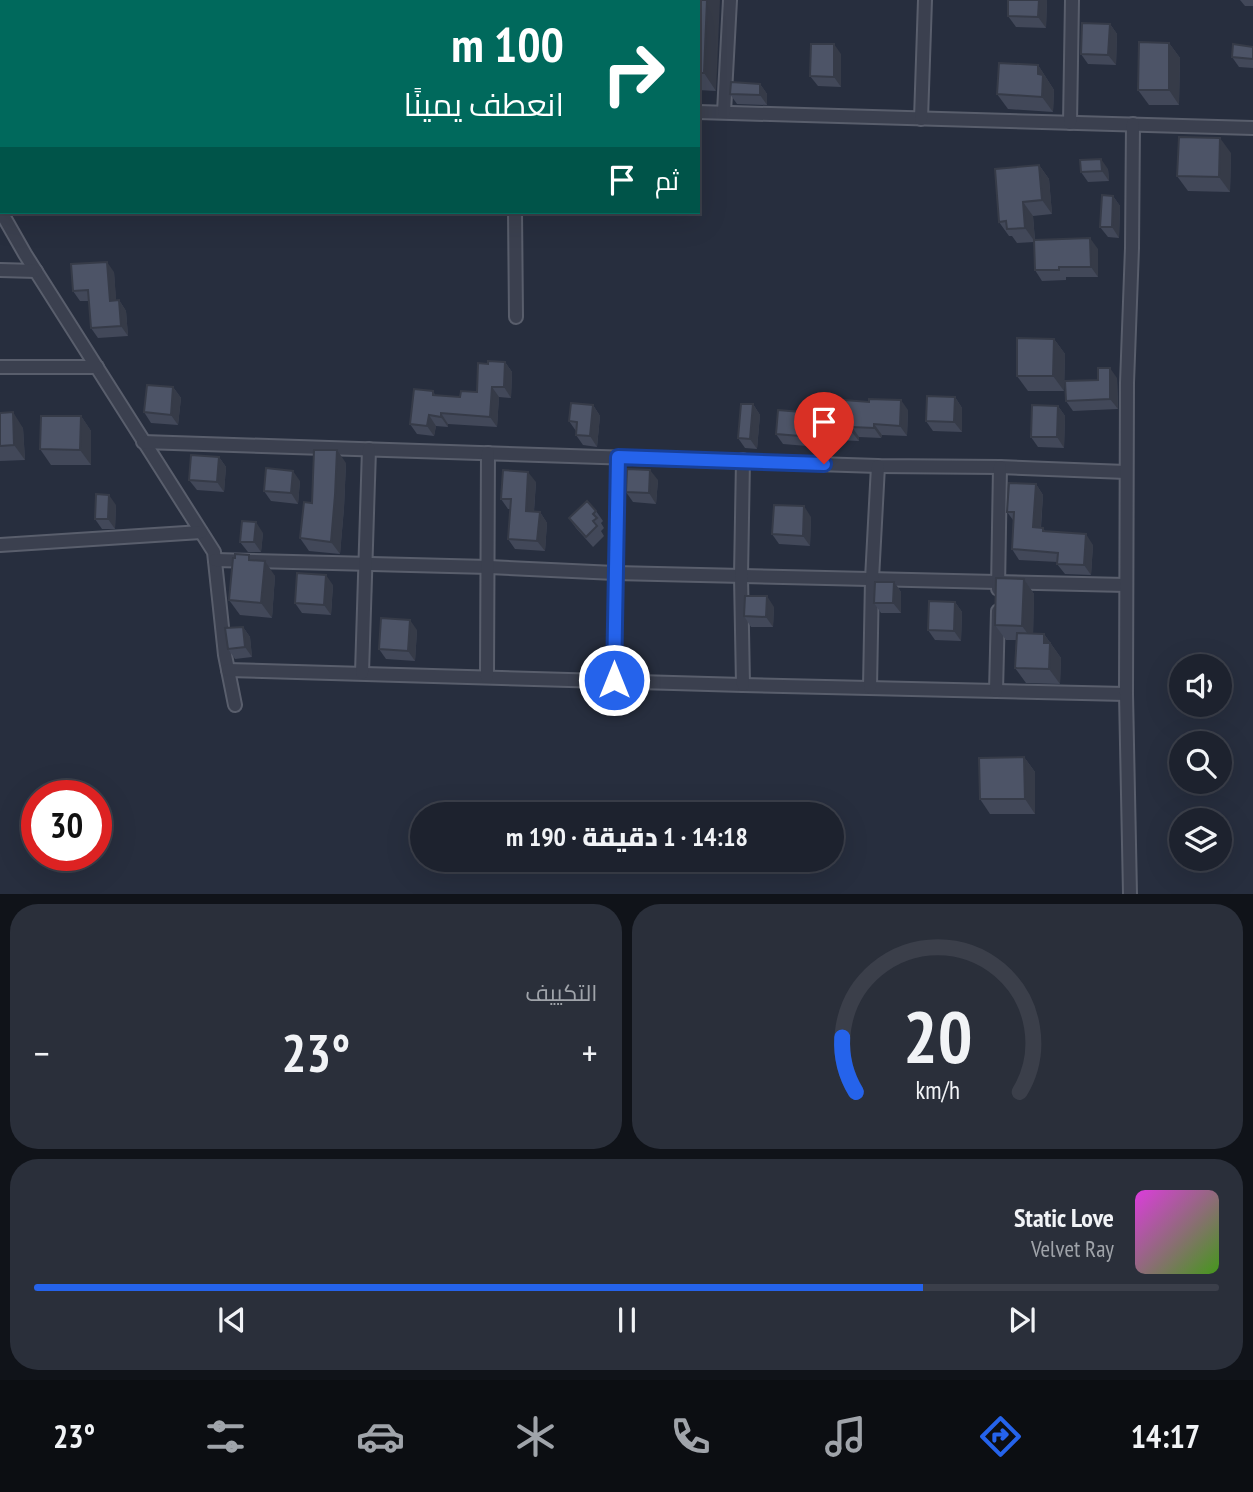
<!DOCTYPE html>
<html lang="ar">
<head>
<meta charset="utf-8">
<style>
	:root { --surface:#1d222e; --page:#2a2f3a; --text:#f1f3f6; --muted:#a0a4aa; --line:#3b3f4a; --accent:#2563eb }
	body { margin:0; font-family:"PT Sans Narrow",Cairo,sans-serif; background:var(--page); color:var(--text); direction:rtl; height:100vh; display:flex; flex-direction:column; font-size:26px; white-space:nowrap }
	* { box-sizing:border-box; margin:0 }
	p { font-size:23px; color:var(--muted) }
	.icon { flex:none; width:38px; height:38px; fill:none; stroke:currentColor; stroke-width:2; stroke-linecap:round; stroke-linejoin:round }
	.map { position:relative; height:894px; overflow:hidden; direction:ltr }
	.sheet { display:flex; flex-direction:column; gap:10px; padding:10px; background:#101319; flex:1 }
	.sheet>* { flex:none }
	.banner { position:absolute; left:0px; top:0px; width:700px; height:214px; box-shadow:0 7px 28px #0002,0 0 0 2px var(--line); direction:rtl; background:#00695c; color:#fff; overflow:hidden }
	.fabs { position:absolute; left:1169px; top:654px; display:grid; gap:14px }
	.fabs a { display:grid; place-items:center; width:63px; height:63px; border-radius:50%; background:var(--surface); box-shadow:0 7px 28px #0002,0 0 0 2px var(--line); font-size:35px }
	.speed { position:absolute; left:21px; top:780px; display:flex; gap:14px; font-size:35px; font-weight:700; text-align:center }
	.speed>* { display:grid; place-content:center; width:91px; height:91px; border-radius:50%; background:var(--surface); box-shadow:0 7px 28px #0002,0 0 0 2px var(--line); line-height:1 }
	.speed .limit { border:10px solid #d22; background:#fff; color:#111 }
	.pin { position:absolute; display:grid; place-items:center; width:60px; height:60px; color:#fff; margin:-72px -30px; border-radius:50% 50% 50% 0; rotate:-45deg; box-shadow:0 0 7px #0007 }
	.pin .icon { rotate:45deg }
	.me { position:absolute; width:77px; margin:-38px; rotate:0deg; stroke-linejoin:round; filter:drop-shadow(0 0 5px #0008) }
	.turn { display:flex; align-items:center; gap:24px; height:147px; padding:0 21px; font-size:32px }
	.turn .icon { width:91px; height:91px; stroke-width:2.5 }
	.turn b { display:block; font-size:49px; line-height:60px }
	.then { display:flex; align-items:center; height:66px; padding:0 21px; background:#0003; gap:14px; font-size:26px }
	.big { font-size:52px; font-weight:800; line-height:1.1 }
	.sheet .card { flex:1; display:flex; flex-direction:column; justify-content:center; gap:10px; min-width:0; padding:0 24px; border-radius:28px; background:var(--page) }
	.sheet .dial { align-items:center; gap:0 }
	.dial svg { height:182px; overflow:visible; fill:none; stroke:var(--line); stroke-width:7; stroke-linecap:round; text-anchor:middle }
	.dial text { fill:var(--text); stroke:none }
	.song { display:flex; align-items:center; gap:21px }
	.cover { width:84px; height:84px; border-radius:10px; background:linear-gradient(135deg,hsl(300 70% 55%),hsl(100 70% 35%)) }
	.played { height:7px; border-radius:4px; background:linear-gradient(90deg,var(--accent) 75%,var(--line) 75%) }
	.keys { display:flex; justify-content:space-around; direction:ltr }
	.heat { display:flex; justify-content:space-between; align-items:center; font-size:38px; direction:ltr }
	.sheet .tiles { flex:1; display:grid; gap:10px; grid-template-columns:1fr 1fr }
	.card:last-child { grid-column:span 2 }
	.trip { position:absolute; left:410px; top:802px; width:434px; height:70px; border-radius:35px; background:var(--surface); box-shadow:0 7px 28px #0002,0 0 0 2px var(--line); font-weight:800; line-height:70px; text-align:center; direction:rtl }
	.tabs { display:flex; height:112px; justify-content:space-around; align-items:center; background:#0c0e12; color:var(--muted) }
	.tabs .icon { width:49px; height:49px }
	.tabs .selected { color:var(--accent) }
	.tabs b { font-size:32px; color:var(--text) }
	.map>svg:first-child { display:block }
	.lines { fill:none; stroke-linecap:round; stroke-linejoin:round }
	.minor-casing { stroke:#595e6c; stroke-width:16 }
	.minor { stroke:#3b404f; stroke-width:12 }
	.wall { fill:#424859 }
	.shaded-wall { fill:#363b48 }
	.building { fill:#4d5467; stroke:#363b48; stroke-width:2 }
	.route-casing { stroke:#184099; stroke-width:18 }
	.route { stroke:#2563eb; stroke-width:12 }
</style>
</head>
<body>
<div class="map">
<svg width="1253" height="894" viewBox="0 0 1253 894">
	<rect width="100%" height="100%" fill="#272e3e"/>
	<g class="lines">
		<defs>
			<g id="minor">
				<path d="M365 0 409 2"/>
				<path d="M219 2V0"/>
				<path d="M339 2V0"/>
				<path d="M603 2V0"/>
				<path d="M0 108H2"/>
				<path d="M698 112 1253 128"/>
				<path d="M724 112 730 0"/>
				<path d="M921 119 925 0"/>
				<path d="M1070 123 1072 0"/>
				<path d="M0 210 25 254 214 552 225 655 235 705"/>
				<path d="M515 212 516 317"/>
				<path d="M0 270 36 271"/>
				<path d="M0 367H97"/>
				<path d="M143 442 878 466 1000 467 1126 472"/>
				<path d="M0 545 201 532"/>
				<path d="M215 560 489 567 615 573 1126 585"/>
				<path d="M998 589 1000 467"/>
				<path d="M228 670 743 685 1126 694"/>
				<path d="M362 673 369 449"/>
				<path d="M487 677 488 453"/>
				<path d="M614 680 618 458"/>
				<path d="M743 685 741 576 743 460"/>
				<path d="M870 687 872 579 878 466"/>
				<path d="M996 691 998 611"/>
				<path d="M1130 894 1126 694 1127 383 1132 248 1133 124"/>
			</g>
		</defs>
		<use href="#minor" class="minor-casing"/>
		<use href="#minor" class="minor"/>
	</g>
	<g class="wall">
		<path d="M1047 0 1046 28 1016 27 1008 16Z"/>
		<path d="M1240 0H1253V6H1245Z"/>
		<path d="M698 2 716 91 698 90Z"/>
		<path d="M1110 24 1117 34 1116 65 1088 64 1081 54Z"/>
		<path d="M1169 43 1180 58 1179 105H1149L1138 90Z"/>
		<path d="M1253 47V68L1239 67 1232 57Z"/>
		<path d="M841 54V87L818 86 810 76Z"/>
		<path d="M1038 65 1054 90 1053 112 1008 109 997 94Z"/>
		<path d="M760 84 767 94V105L737 104 730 94Z"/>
		<path d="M1231 153 1230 192 1188 191 1177 176Z"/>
		<path d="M1039 165 1049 179 1052 214 1033 216 1035 240 1098 249V277H1066V280L1042 281 1035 270 1034 242 1017 243 1012 236H1009L999 222Z"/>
		<path d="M1108 169 1109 181 1088 182 1081 172Z"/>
		<path d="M1113 196 1120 206 1119 238 1108 237 1100 227Z"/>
		<path d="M114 272 116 301 119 300 126 311 128 336 98 338 91 328 89 301H80L73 291Z"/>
		<path d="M1054 339 1065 354 1064 391H1028L1017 376Z"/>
		<path d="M505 362 512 372 511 398 499 397 497 427 448 424V427L436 426 434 436 417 434 410 424 433 391 435 395 460 397 477 392Z"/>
		<path d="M1117 378 1118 409 1073 411 1066 401 1098 380Z"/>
		<path d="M173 387 181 398 178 425 151 423 144 412Z"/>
		<path d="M955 397 962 408V432L933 431 926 421Z"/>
		<path d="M753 404 760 415 757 449 745 448 738 438Z"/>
		<path d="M593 405 600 416 597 447 583 445 576 435V431L569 421Z"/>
		<path d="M1058 406 1065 416 1064 448 1038 447 1031 437Z"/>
		<path d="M908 410 907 436 882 435 881 438 859 437V441L835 440 828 429Z"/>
		<path d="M0 413 23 428 25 460 0 461Z"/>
		<path d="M81 416 91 431V465H51L40 449Z"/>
		<path d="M808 422 807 446 783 444 776 434Z"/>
		<path d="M219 457 226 467 224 492 197 490 189 480Z"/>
		<path d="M346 463 344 508 340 554 309 551 300 538 312 503Z"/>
		<path d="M658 480 656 504 633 502 626 492Z"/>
		<path d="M300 481 298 504 271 501 264 491Z"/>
		<path d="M536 482 534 512H540L547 523 545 551 515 549 508 539 510 509H508L501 499Z"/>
		<path d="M1036 484 1043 495 1041 528H1043L1045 531 1093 545 1091 575 1065 574 1057 564 1058 562 1019 560 1012 549 1013 520 1007 512Z"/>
		<path d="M116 505 115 529H102L95 519Z"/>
		<path d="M596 511 603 521 601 523 604 528 601 531 604 536 593 547 576 528 569 518Z"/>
		<path d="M811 517 810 546 779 544 772 534Z"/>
		<path d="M263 533 261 552H248L240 542Z"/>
		<path d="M253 560 275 576 272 618 240 615 229 600Z"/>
		<path d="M1024 579 1034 594 1033 634H1044L1061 658 1060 684 1026 683 1015 668 1016 640H1006L995 625Z"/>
		<path d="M894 582 901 592V613H881L874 603Z"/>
		<path d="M333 585 331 615 302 613 295 603Z"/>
		<path d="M955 602 962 612 961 641 935 640 928 630Z"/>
		<path d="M774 607 773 627H751L744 616Z"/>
		<path d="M243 627 250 637 252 657 235 659 228 649Z"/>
		<path d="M417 630 415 661 386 659 379 649Z"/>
		<path d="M1024 757 1035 772V814H990L980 799Z"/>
	</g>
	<g class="shaded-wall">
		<rect x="553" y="0" width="11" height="2"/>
		<rect x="653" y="0" width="13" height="2"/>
		<path d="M707 0H720L716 91 704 73Z"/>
		<path d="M1039 0H1047L1046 28 1038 17Z"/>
		<path d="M1110 24 1117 34 1116 65 1108 55Z"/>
		<path d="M1169 43 1180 58 1179 105 1169 90Z"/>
		<path d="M834 44 841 54V87L834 77Z"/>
		<path d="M1038 65 1054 90 1053 112 1042 97 1038 74Z"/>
		<path d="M760 84 767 94V105L760 95Z"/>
		<path d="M1220 138 1231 153 1230 192 1219 177Z"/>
		<path d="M1101 159 1108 169 1109 181 1102 171Z"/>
		<path d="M1039 165 1049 179 1052 214 1042 200Z"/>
		<path d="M1113 196 1120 206 1119 238 1112 227Z"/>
		<path d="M1023 202 1033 216 1035 242 1025 228Z"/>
		<path d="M1090 238 1098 249V277L1091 267Z"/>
		<path d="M107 262 114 272 117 311 110 301Z"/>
		<path d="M119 300 126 311 128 336 121 326Z"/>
		<path d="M1054 339 1065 354 1064 391 1053 376Z"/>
		<path d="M505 362 512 372 511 398 504 387Z"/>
		<path d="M1110 368 1117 378 1118 409 1110 399Z"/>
		<path d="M173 387 181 398 178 425 171 415Z"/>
		<path d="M492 387 499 397 497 427 490 417Z"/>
		<path d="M955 397 962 408V432L954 422Z"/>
		<path d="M901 400 908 410 907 436 900 426Z"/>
		<path d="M753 404 760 415 757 449 750 439Z"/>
		<path d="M593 405 600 416 597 447 590 436Z"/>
		<path d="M1058 406 1065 416 1064 448 1057 437Z"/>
		<path d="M13 412 23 428 25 460 14 445Z"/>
		<path d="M801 412 808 422 807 446 800 436Z"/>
		<path d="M441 413 448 424V427L441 417Z"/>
		<path d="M429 415 436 426 434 436 427 426Z"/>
		<path d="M81 416 91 431V465L80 450Z"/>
		<path d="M874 424 882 435 881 438 874 428Z"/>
		<path d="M852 427 859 437V441L851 431Z"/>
		<path d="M337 450 346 463 344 508 340 554 331 542Z"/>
		<path d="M219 457 226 467 224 492 217 482Z"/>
		<path d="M650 470 658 480 656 504 649 493Z"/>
		<path d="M293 471 300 481 298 504 291 493Z"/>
		<path d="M528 472 536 482 533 522 526 511Z"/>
		<path d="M1036 484 1043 495 1040 537 1033 527Z"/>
		<path d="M109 495 116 505 115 529 108 519Z"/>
		<path d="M804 506 811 517 810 546 803 536Z"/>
		<path d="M540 512 547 523 545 551 537 541Z"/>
		<path d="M256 522 263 533 261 552 254 542Z"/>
		<path d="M1086 534 1093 545 1091 575 1084 565Z"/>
		<path d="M265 561 275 576 272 618 261 603Z"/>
		<path d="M326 575 333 585 331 615 324 605Z"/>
		<path d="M1024 579 1034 594 1033 641 1022 626Z"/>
		<path d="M894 582 901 592V613L893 603Z"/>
		<path d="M767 596 774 607 773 627 766 617Z"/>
		<path d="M955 602 962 612 961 641 954 631Z"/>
		<path d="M410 620 417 630 415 661 408 651Z"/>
		<path d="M243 627 250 637 252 657 245 647Z"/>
		<path d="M1044 634 1061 658 1060 684 1049 669 1044 643Z"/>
		<path d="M1024 757 1035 772V814L1025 799Z"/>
	</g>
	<g class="building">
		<rect x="510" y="0" width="43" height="2"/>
		<rect x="640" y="0" width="13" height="2"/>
		<path d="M681 0H707L704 73H698V2H681Z"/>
		<path d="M1008 0H1039L1038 17 1008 16Z"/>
		<path d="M1082 23 1110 24 1108 55 1081 54Z"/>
		<path d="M1139 42 1169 43V90H1138Z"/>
		<path d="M811 44H834V77L810 76Z"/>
		<path d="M1233 44 1253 47V59L1232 57Z"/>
		<path d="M999 63 1038 65V74L1043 75 1042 97 997 94Z"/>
		<path d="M731 82 760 84V95L730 94Z"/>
		<path d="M1179 137 1220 138 1219 177 1177 176Z"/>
		<path d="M1101 159 1102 171 1081 172 1080 160Z"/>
		<path d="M1039 165 1042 200 1023 202 1025 228 1007 229 1006 221 999 222 995 169Z"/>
		<path d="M1102 195 1113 196 1112 227H1100Z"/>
		<path d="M1090 238 1091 267H1059V270H1035L1034 240Z"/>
		<path d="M107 262 110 301 119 300 121 326 91 328 88 290 73 291 71 264Z"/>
		<path d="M1017 338 1054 339 1053 376H1017Z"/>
		<path d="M488 361 505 362 504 387H492L490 417 441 413V417L429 415 427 426 410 424 414 389 433 391V395L460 397 461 391 477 392 478 363 488 364Z"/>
		<path d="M1098 368H1110V399L1066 401 1065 381 1098 380Z"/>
		<path d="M147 385 173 387 171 415 144 412Z"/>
		<path d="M927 396 955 397 954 422 926 421Z"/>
		<path d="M831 399 869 402V399L901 400 900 426 874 424V428L852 427 851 431 828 429Z"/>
		<path d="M571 403 593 405 590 436 576 435 577 422 569 421Z"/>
		<path d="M741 404H753L750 439 738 438Z"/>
		<path d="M1032 405 1058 406 1057 437H1031Z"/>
		<path d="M778 410 801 412 800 436 776 434Z"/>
		<path d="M13 412 14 445 0 446V413Z"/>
		<path d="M41 416H81L80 450 40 449Z"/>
		<path d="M314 450H337L335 495 331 542 300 538 304 502 312 503Z"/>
		<path d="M191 455 219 457 217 482 189 480Z"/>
		<path d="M266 468 293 471 291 493 264 491Z"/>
		<path d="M627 469 650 470 649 493 626 492Z"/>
		<path d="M503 470 528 472 526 511 540 512 537 541 508 539 511 499H501Z"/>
		<path d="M1009 483 1036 484 1033 527 1043 528V531L1086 534 1084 565 1057 564 1058 553 1012 549 1014 512H1007Z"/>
		<path d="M96 494 109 495 108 519H95Z"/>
		<path d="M587 501 596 511 593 514 597 518 593 521 597 526 586 537 569 518Z"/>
		<path d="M774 505 804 506 803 536 772 534Z"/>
		<path d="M242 521 256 522 254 542H240Z"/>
		<path d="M235 554 249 555V560L265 561 261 603 229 600 233 558H235Z"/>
		<path d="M297 573 326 575 324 605 295 603Z"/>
		<path d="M996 578 1024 579 1022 626 995 625Z"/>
		<path d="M875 582H894L893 603H874Z"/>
		<path d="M745 596H767L766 617 744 616Z"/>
		<path d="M929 601 955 602 954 631 928 630Z"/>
		<path d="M381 618 410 620 408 651 379 649Z"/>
		<path d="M243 627 245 647 228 649 225 628Z"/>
		<path d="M1017 633 1044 634V643H1050L1049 669 1015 668Z"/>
		<path d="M1024 757 1025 799H980L979 758Z"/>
	</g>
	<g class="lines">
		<defs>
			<path id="route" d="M614 680 618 457 824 464"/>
		</defs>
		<use href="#route" class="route-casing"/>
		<use href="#route" class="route"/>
	</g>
</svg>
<div class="fabs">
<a><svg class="icon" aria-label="sound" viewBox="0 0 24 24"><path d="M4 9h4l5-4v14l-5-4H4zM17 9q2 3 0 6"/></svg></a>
<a><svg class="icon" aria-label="search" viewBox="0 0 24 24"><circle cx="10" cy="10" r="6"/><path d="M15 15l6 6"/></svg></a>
<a><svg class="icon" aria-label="layers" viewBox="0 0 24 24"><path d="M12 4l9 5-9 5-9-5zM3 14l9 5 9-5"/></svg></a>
</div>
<div class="speed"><div class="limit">30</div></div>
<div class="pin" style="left:824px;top:464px;background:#d93025"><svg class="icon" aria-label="arrive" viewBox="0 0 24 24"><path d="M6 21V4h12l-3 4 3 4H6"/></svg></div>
<svg class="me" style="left:614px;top:680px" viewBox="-20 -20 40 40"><circle r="17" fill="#2563eb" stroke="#fff" stroke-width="3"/><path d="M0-11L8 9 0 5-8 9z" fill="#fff"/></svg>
<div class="trip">14:18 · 1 دقيقة · 190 m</div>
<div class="banner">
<div class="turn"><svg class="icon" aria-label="right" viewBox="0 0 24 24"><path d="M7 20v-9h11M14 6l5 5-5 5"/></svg><div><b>100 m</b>انعطف يمينًا</div></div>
<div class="then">ثم<svg class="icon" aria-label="arrive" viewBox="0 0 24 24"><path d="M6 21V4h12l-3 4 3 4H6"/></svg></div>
</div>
</div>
<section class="sheet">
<div class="tiles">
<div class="card dial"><svg viewBox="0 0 100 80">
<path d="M14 69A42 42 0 1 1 86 69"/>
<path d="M14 69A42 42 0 0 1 8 45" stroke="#2563eb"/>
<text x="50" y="56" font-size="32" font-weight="700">20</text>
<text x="50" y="72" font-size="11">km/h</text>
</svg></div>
<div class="card"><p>التكييف</p>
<div class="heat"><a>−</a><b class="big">23°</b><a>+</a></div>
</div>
<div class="card">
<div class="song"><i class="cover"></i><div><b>Static Love</b><p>Velvet Ray</p></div></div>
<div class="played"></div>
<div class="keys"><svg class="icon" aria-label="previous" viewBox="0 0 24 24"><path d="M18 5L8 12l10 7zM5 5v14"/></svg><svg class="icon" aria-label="pause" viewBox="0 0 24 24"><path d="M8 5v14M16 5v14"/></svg><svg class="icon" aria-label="next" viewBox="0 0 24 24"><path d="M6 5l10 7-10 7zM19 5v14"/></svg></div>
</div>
</div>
</section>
<nav class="tabs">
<b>14:17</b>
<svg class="icon selected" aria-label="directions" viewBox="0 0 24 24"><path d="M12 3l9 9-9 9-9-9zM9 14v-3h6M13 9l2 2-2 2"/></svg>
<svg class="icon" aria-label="music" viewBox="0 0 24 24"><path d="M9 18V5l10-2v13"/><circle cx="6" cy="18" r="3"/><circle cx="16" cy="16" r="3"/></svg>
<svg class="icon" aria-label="phone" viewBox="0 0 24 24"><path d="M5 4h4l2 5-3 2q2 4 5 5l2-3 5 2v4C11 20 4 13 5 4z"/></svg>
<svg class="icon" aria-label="climate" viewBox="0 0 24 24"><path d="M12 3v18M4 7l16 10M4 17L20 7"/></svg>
<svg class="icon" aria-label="car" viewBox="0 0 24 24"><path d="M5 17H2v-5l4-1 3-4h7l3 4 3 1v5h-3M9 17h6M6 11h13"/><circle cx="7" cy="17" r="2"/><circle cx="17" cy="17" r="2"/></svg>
<svg class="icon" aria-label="filters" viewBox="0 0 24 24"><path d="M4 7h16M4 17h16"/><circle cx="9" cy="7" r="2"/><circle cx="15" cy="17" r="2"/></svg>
<b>23°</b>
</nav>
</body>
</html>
